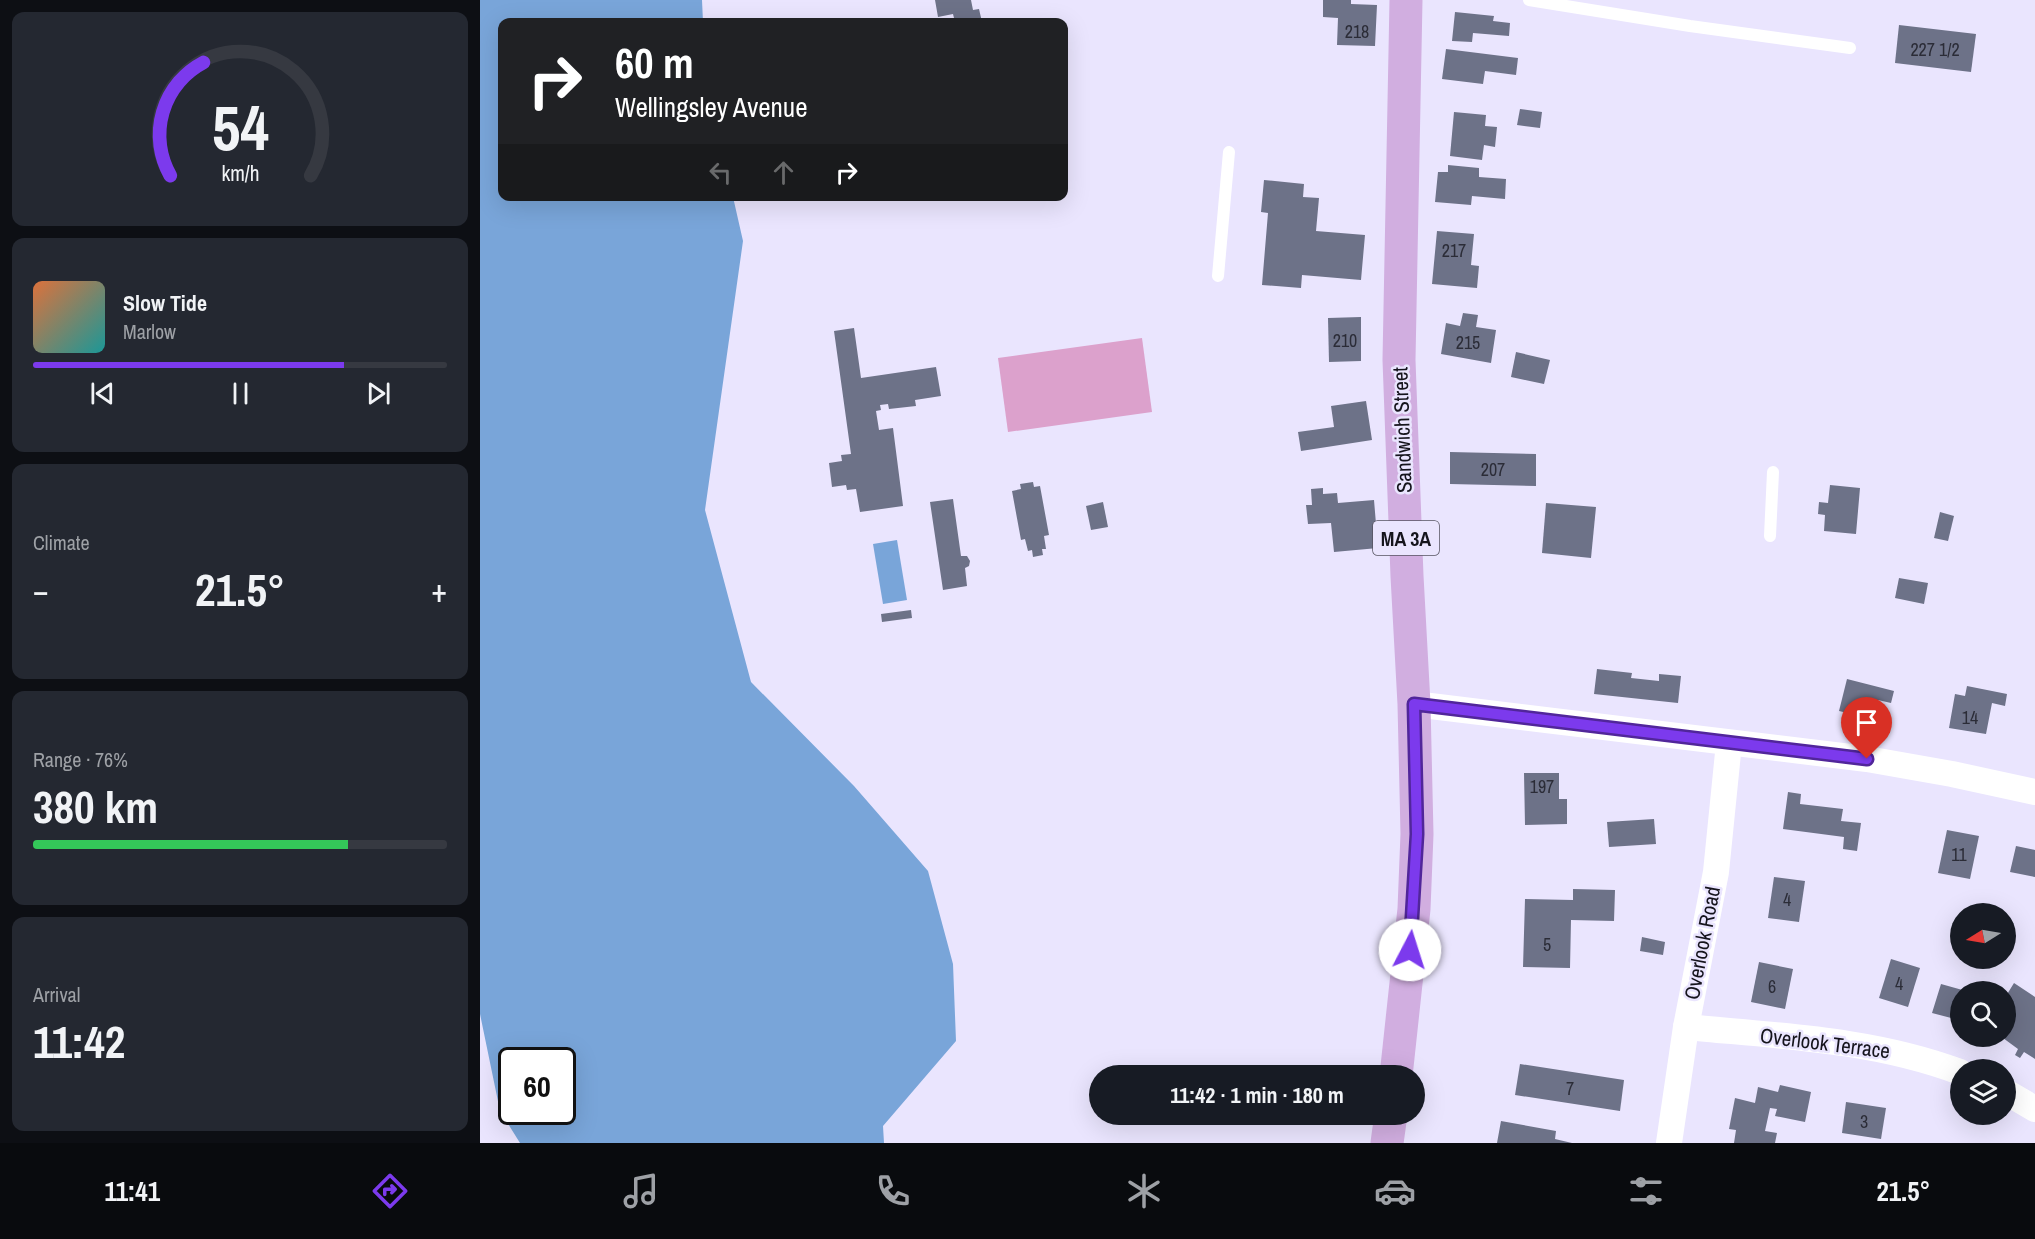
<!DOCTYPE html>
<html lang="en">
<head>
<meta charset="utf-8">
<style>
	:root { --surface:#171b24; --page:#242831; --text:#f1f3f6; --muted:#9ea1a6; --line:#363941; --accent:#7c3aed }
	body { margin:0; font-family:"Archivo Narrow",sans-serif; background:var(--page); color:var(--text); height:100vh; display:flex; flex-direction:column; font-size:22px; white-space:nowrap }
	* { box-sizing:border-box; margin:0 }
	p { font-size:20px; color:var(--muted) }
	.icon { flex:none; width:33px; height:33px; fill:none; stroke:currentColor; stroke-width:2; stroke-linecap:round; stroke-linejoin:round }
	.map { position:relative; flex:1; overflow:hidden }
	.side { display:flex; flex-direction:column; gap:12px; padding:12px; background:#0d0f14; width:480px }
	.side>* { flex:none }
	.banner { position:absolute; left:18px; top:18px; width:570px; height:183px; border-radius:12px; box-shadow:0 6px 24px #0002; background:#202124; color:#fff; overflow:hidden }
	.needle { width:39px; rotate:259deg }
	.fabs { position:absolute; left:1470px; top:903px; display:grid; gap:12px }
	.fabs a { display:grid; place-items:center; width:66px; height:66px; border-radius:50%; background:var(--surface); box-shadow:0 6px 24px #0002; font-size:30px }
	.speed { position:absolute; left:18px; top:1047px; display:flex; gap:12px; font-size:30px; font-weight:700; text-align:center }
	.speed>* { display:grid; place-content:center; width:78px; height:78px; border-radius:50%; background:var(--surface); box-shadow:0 6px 24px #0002; line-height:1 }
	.speed .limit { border:3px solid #111; border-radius:9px; background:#fff; color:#111 }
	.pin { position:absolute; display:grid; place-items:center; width:51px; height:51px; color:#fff; margin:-62px -26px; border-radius:50% 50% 50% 0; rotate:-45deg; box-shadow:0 0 6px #0007 }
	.pin .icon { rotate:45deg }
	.me { position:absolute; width:66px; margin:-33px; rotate:5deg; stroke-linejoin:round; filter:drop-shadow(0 0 4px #0008) }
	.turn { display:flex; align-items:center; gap:21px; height:126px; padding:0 18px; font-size:27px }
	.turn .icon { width:78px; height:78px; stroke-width:2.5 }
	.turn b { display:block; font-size:42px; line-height:51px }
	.lanes { display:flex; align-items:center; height:57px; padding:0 18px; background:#0003; justify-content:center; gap:30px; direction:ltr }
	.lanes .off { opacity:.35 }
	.big { font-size:45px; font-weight:700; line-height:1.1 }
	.side .widget { flex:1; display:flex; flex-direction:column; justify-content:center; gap:9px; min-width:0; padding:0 21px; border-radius:12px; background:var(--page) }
	.side .dial { align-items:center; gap:0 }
	.dial svg { height:156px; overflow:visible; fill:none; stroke:var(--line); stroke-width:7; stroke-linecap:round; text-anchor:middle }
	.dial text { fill:var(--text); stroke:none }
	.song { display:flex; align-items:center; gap:18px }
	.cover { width:72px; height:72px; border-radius:9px; background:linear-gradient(135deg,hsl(20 70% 55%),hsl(180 70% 35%)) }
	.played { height:6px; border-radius:3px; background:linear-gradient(90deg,var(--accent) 75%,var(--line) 75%) }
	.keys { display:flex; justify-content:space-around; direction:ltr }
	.heat { display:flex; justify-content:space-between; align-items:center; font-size:33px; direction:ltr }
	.charge { height:9px; border-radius:4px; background:linear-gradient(90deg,#34c759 76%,var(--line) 0) }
	.trip { position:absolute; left:609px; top:1065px; width:336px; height:60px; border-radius:30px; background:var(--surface); box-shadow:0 6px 24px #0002; font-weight:700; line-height:60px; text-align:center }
	.tab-bar { display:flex; height:96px; justify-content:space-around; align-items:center; background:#090b0e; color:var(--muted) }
	.tab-bar .icon { width:42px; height:42px }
	.tab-bar .current { color:var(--accent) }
	.tab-bar b { font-size:27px; color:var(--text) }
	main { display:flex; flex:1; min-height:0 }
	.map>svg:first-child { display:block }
	.green { fill:#dca1cc }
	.water { fill:#79a5d9; fill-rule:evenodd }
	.building { fill:#6d7288 }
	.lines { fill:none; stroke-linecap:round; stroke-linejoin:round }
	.lane { stroke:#fff; stroke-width:12 }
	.street { stroke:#fff; stroke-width:26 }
	.primary { stroke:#d1aee0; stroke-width:33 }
	.route-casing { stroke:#51269a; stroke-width:15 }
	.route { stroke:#7c3aed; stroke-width:10 }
	.labels { text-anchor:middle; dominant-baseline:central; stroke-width:5; stroke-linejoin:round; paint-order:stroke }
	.number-label { font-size:18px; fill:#2b2c37 }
	.shield { fill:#eae5fe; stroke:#555360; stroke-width:1.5 }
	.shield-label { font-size:20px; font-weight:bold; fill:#15141c }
	.street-label { font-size:21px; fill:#15141c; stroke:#eae5fe }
</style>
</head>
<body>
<main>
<section class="side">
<div class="widget dial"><svg viewBox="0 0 100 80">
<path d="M14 69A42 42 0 1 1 86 69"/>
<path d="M14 69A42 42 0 0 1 31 11" stroke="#7c3aed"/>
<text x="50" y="56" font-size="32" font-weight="700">54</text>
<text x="50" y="72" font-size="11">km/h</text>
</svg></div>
<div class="widget">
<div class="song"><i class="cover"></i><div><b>Slow Tide</b><p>Marlow</p></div></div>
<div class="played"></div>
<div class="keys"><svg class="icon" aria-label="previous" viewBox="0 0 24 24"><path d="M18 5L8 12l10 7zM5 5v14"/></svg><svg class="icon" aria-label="pause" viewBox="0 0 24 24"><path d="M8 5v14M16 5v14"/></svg><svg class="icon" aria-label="next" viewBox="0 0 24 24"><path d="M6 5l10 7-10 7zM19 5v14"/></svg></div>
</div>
<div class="widget"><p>Climate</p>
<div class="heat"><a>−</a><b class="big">21.5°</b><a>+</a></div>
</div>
<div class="widget"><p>Range · 76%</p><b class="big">380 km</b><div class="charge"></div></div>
<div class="widget"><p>Arrival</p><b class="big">11:42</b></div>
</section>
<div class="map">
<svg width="1555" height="1143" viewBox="0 0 1555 1143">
	<rect width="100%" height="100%" fill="#eae5fe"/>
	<path class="green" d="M662 338 672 412 528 432 518 358Z"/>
	<g class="water">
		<path d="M0 0H222L223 22H22V196L253 197 263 241 225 510 271 682 374 786 448 871 473 964 476 1041 403 1126 404 1143H40L20 1111 0 1014ZM32 1060H82V1112H32Z"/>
		<path d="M417 540 427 600 403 604 393 544Z"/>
	</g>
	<g class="building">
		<path d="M455 0H491L493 10 499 9 502 22H475L473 14 458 17Z"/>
		<path d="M843 0H871V4L897 5 895 46 857 45 858 18 843 17Z"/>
		<path d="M975 12 1014 16 1013 21 1030 23 1029 36 993 33 992 42 972 41Z"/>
		<path d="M1419 25 1496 34 1491 72 1415 63Z"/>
		<path d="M966 49 1038 58 1036 75 1005 71 1003 84 962 79Z"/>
		<path d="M1040 109 1062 112 1060 128 1037 125Z"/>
		<path d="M974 112 1006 115 1005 126 1017 127 1015 147 1004 145 1002 160 970 156Z"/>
		<path d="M968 165 999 168V177L1026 179 1025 199 992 196 991 205 955 202 958 172H968Z"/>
		<path d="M784 180 824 184 823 197 839 198 836 231 885 235 881 280 822 275 821 288 782 285 788 213 781 212Z"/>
		<path d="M957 231 994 234 991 265 999 266 997 288 952 284Z"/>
		<path d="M983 313 998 315 996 327 1016 330 1011 363 961 354 966 323 980 326Z"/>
		<path d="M881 317V361L849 362 848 318Z"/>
		<path d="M374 328 381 378 456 367 461 396 435 400 436 406 409 409 408 404 400 405 401 410 396 411 399 430 413 428 423 506 380 512 376 489 367 490 366 485 352 487 349 463 362 461 361 455 371 454 354 331Z"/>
		<path d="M1036 352 1070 360 1064 384 1031 377Z"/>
		<path d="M886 401 892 440 821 451 818 432 854 427 851 406Z"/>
		<path d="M970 452 1056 454V486L970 484Z"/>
		<path d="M553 482 554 487 560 486 569 535 564 536 566 549H562L563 555 553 557 552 550 548 551 545 539 541 540 532 491 541 489 540 484Z"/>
		<path d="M1350 485 1380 488 1376 534 1344 531 1345 515 1338 514 1339 502 1348 503Z"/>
		<path d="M843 488V494L857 493 858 503 894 500 898 548 854 552 851 523 828 524 826 505H832L831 489Z"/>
		<path d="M473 499 481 556H487L490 561 489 566 485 568 487 586 463 590 450 502Z"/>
		<path d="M623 502 628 527 611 530 606 506Z"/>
		<path d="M1066 503 1116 507 1111 558 1062 553Z"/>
		<path d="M1460 512 1474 516 1468 541 1454 538Z"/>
		<path d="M1419 578 1448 583 1444 604 1415 598Z"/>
		<path d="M431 610 432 618 402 622 401 614Z"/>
		<path d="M1117 669 1152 673 1151 678 1179 681V674L1201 676 1198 703 1114 694Z"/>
		<path d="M1367 679 1414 691 1411 703 1398 700 1393 719 1359 711Z"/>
		<path d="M1487 686 1527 694 1525 706 1512 703 1506 734 1469 728 1475 694 1485 696Z"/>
		<path d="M1044 773H1079V799H1087V824L1045 825Z"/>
		<path d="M1308 792 1321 794 1320 804 1363 809 1361 821 1381 823 1377 851 1363 849 1364 837 1303 829Z"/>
		<path d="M1174 819 1176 844 1129 847 1127 822Z"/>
		<path d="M1467 830 1499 836 1490 879 1458 873Z"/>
		<path d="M1536 846 1555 850V877L1530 872Z"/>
		<path d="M1294 877 1325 881 1319 922 1288 918Z"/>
		<path d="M1093 889 1135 890 1134 921 1091 920 1090 968 1043 967 1045 899 1093 900Z"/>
		<path d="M1162 937 1185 942 1183 955 1160 951Z"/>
		<path d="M1411 959 1440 968 1428 1007 1399 998Z"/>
		<path d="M1279 962 1313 969 1305 1009 1271 1002Z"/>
		<path d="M1534 983 1555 997V1059L1544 1052 1540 1058 1535 1055 1538 1049 1523 1038 1526 1036 1529 1028 1526 1026V996Z"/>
		<path d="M1461 984 1486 991 1480 992V1001L1475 1019 1452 1013Z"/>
		<path d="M1040 1064 1144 1080 1140 1111 1035 1095Z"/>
		<path d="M1300 1085 1331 1092 1325 1122 1295 1116 1297 1109 1290 1108 1285 1131 1297 1133 1295 1143H1254L1256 1130 1249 1129 1255 1098 1275 1103 1278 1087 1298 1092Z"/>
		<path d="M1366 1102 1406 1108 1401 1139 1362 1133Z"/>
		<path d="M1021 1121 1076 1131 1075 1139 1092 1143H1017Z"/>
	</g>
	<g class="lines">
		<g class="lane">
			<path d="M1049 0 1210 26 1370 48"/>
			<path d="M738 276 749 152"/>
			<path d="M1290 536 1293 472"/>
		</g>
		<g class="street">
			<path d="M934 704 1387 759 1472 774 1555 792"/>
			<path d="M1206 1027C1299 1036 1392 1039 1480 1072"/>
			<path d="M1526 1092 1555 1109"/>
			<path d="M1189 1143 1206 1027 1236 872 1249 743"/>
		</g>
		<g class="primary">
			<path d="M916 1076 934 909 937 834 934 704 927 576 919 360 926 0"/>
			<path d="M907 1143 911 1114"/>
		</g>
	</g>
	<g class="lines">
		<defs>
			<path id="route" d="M930 950 937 834 934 704 1387 759"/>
		</defs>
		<use href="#route" class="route-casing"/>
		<use href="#route" class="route"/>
	</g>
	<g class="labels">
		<g class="number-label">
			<text x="877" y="31">218</text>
			<text x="1455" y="49">227 1/2</text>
			<text x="974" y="250">217</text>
			<text x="865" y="340">210</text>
			<text x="988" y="342">215</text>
			<text x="1013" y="469">207</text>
			<text x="1490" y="717">14</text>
			<text x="1062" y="786">197</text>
			<text x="1479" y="854">11</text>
			<text x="1307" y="899">4</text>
			<text x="1067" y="944">5</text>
			<text x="1419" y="983">4</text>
			<text x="1292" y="986">6</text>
			<text x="1090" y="1088">7</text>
			<text x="1384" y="1121">3</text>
		</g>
		<rect class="shield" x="893" y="521" width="66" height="34" rx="4.5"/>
		<g class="shield-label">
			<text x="926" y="538">MA 3A</text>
		</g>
		<g class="street-label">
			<text transform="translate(922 430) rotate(-92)">Sandwich Street</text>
			<text transform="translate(1222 943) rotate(-79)">Overlook Road</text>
			<text transform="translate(1345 1043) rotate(7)">Overlook Terrace</text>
		</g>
	</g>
</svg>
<div class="fabs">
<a><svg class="needle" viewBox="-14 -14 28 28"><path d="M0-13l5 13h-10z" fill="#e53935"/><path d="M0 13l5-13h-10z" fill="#9ea1a6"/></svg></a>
<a><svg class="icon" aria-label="search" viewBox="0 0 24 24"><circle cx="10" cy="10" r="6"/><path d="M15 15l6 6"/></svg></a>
<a><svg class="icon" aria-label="layers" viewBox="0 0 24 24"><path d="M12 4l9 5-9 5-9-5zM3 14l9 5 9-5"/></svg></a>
</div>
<div class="speed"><div class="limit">60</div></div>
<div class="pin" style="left:1387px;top:759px;background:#d93025"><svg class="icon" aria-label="arrive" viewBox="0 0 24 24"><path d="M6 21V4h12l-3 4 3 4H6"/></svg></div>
<svg class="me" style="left:930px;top:950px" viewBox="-20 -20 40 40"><circle r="19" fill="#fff"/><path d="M0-13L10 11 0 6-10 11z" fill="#7c3aed"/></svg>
<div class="trip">11:42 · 1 min · 180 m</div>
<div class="banner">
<div class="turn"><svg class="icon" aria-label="right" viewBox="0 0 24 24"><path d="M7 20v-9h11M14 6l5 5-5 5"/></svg><div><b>60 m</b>Wellingsley Avenue</div></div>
<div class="lanes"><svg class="icon off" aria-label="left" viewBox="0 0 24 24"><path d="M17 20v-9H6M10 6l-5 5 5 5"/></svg><svg class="icon off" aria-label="ahead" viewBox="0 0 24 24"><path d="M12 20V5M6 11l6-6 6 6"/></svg><svg class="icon" aria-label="right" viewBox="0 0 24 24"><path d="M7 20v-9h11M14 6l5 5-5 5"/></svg></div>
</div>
</div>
</main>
<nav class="tab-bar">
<b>11:41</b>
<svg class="icon current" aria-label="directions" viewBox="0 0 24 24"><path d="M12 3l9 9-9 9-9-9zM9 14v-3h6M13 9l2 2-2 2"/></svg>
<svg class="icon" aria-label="music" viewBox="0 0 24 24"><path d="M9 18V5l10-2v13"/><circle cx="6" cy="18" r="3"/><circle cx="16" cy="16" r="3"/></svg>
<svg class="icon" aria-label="phone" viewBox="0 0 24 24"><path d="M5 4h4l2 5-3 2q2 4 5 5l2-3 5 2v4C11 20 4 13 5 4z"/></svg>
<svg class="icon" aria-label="climate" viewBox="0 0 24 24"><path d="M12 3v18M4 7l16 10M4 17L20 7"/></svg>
<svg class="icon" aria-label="car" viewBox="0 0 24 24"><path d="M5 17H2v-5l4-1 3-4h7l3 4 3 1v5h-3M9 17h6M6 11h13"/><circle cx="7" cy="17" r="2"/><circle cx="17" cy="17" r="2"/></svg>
<svg class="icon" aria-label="filters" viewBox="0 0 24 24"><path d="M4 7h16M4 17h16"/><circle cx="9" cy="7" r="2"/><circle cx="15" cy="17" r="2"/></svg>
<b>21.5°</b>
</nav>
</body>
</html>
